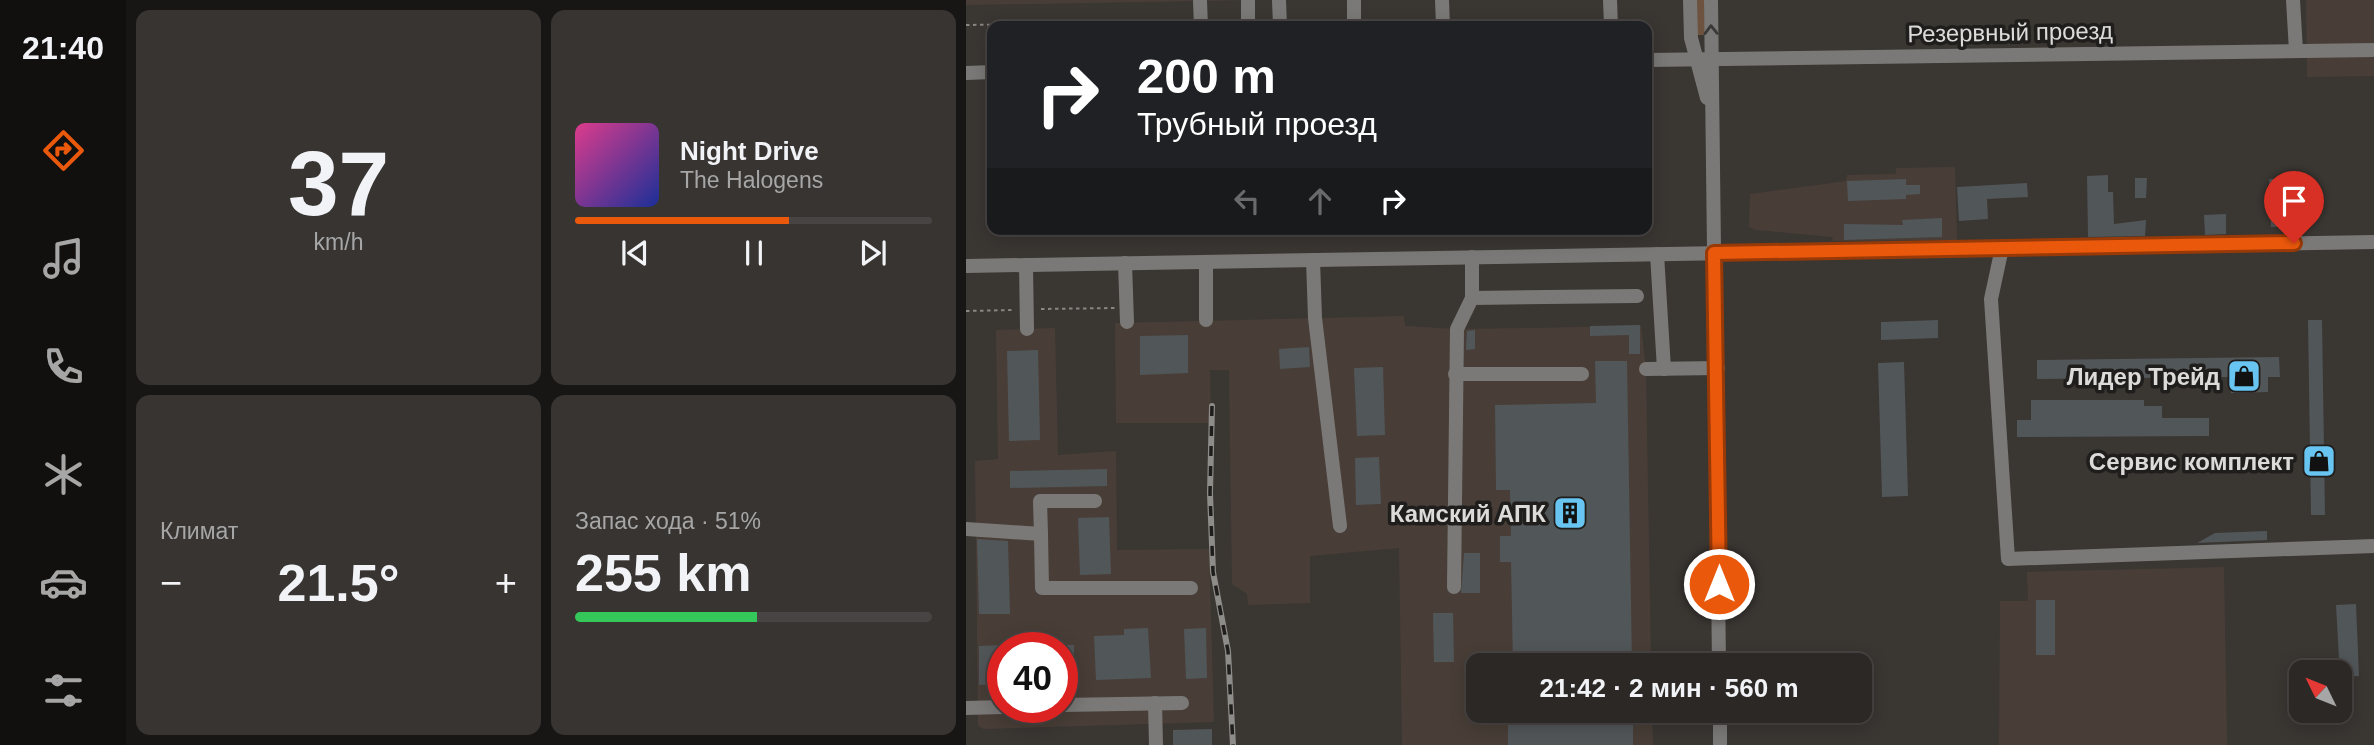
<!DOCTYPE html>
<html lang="ru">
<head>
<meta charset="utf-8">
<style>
	:root { --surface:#2c2826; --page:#383432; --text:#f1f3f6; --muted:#a6a6a7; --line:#484443; --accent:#ea580c }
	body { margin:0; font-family:Arial,sans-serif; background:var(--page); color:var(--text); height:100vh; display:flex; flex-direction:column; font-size:26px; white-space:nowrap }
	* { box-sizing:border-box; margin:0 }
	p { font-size:23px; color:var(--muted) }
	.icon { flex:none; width:38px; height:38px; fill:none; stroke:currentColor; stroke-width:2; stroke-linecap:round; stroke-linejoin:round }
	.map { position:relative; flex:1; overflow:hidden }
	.sheet { display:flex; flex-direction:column; gap:10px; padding:10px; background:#181615; width:840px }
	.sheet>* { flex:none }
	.guide { position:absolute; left:21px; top:21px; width:665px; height:214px; border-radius:14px; box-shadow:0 4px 18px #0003,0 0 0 2px var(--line); background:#202124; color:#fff; overflow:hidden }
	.needle { width:46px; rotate:313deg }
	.tools { position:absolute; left:1323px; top:660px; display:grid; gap:14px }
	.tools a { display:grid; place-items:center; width:63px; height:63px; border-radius:14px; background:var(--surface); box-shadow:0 4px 18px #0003,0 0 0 2px var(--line); font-size:35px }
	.speed { position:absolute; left:21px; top:632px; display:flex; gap:14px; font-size:35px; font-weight:700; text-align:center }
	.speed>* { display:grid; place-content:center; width:91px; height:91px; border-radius:50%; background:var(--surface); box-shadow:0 4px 18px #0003,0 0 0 2px var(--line); line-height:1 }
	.speed .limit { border:10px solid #d22; background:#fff; color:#111 }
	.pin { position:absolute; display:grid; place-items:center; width:60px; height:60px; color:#fff; margin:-72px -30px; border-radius:50% 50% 50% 0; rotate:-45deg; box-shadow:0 0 7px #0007 }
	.pin .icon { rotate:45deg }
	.me { position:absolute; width:77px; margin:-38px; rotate:0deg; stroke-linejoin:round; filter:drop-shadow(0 0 5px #0008) }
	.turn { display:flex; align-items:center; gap:24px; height:147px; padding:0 35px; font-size:32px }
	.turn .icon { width:91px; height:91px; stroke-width:2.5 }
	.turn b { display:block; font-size:49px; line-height:60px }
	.lanes { display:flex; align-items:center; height:66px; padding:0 35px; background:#0003; justify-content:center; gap:35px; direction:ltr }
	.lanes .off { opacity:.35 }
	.big { font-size:52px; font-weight:600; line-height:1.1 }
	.sheet .tile { flex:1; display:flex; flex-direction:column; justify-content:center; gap:10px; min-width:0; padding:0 24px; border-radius:14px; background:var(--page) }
	.sheet .dial { align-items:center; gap:0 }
	.dial b { font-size:91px; line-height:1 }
	.song { display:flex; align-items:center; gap:21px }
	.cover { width:84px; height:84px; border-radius:10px; background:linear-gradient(135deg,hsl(330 70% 55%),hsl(230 70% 35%)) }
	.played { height:7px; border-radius:4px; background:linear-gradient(90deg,var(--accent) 60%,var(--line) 60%) }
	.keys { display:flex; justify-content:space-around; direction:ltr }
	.heat { display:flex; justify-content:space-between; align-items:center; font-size:38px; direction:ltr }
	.charge { height:10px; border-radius:5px; background:linear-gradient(90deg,#34c759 51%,var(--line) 0) }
	.sheet .tiles { flex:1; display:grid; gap:10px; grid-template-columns:repeat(2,1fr) }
	.trip { position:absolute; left:500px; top:653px; width:406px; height:70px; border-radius:14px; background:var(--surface); box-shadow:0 4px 18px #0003,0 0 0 2px var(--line); font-weight:600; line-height:70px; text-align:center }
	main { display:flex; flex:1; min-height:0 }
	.dock { display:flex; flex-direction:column; width:126px; justify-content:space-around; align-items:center; background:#12100f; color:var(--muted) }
	.dock .icon { width:49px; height:49px }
	.dock .current { color:var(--accent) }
	.dock b { font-size:32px; color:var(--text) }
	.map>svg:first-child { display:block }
	.built { fill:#483e37; fill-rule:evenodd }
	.green { fill:#6c523f }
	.building { fill:#515659 }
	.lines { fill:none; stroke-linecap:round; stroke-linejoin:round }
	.path { stroke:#898683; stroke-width:2; stroke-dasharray:3.5 3.5; stroke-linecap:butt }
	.minor { stroke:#7b7977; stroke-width:14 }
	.rail-casing { stroke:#8e8c89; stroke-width:6 }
	.rail { stroke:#201e1c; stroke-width:3.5; stroke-dasharray:10; stroke-linecap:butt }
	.oneway { stroke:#3b3937 }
	.route-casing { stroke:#983908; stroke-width:18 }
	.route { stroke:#ea580c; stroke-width:12 }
	.labels { text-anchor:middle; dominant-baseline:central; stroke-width:7; stroke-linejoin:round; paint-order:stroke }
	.street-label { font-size:24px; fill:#dddbd9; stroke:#201e1c }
	.poi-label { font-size:24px; font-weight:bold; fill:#dddbd9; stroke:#201e1c; text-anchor:end }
</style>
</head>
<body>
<main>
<nav class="dock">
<b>21:40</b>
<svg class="icon current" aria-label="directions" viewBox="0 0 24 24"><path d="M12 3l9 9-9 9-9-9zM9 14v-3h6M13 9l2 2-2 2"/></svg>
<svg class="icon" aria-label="music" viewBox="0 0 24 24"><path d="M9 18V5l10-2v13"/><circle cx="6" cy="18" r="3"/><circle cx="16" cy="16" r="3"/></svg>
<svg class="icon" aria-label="phone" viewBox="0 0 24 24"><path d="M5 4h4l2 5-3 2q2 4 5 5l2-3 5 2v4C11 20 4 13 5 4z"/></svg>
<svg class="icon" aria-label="climate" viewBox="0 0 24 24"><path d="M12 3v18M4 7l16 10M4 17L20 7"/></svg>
<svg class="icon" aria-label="car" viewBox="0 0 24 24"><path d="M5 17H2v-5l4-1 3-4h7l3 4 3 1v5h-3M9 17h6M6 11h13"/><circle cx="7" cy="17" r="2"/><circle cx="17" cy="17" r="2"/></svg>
<svg class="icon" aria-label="filters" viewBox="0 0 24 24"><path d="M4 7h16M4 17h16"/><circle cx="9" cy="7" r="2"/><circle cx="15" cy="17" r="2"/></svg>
</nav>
<section class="sheet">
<div class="tiles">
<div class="tile dial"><b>37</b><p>km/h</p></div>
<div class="tile">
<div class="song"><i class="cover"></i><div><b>Night Drive</b><p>The Halogens</p></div></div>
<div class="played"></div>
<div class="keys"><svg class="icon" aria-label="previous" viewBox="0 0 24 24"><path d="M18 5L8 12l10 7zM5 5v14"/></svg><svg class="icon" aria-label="pause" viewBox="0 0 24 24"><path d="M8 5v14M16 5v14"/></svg><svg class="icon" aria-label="next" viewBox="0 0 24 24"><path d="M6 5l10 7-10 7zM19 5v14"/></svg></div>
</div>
<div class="tile"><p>Климат</p>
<div class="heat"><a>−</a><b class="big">21.5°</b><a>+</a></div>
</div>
<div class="tile"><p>Запас хода · 51%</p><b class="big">255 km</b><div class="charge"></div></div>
</div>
</section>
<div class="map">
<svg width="1408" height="745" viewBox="0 0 1408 745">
	<rect width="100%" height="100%" fill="#3a3632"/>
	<g class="built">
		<path d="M0 0H288L0 5Z"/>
		<path d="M1340 0H1408V76L1341 77Z"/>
		<path d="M989 167 991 240 867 241 866 237 790 230 783 227 784 194 880 181 881 175 930 174V168Z"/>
		<path d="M438 316 439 326 491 329 675 326 680 369 685 665H513V710L686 711 687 745H436L433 548 344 556V603L282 605 281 594 266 584 263 370H244L245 423H150L149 323Z"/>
		<path d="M89 328 92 455 150 451 151 550 243 549 248 722 17 729 12 725 9 461 32 459 30 330ZM37 648H96V707H37Z"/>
		<path d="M1258 567 1261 745H1033L1034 601H1062L1061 572Z"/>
	</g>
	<path class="green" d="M730 0H738L739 35H731Z"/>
	<g class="building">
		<path d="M1142 175V192H1147L1148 224 1180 220 1179 236 1122 237 1121 176Z"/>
		<path d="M1341 177 1343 226 1305 227 1303 179Z"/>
		<path d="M1169 178H1181L1180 198H1169Z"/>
		<path d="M940 179V185H954V194L940 195V199L882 201 881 181Z"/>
		<path d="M1061 183 1062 197 1021 199 1022 219 993 221 991 187Z"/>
		<path d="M1260 214V234L1239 235 1238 215Z"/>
		<path d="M976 218V237L878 240V224L937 225 936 220Z"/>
		<path d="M972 320V338L915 340V322Z"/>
		<path d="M1342 320H1356L1359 515H1345Z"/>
		<path d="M674 325V354H663V335L624 336V326Z"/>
		<path d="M509 330V349L500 350 501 331Z"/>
		<path d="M222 335V373L174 375V336Z"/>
		<path d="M343 347 344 367 314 369 313 349Z"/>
		<path d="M72 350 74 440 43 441 41 351Z"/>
		<path d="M1313 357 1314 377H1302V392L1265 393V377L1071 379V360Z"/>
		<path d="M629 361H661L666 665H547L545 562H534V536H545L544 490H530L529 405 630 403Z"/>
		<path d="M938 362 942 496 916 497 912 363Z"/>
		<path d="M417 367 419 435 391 436 388 368Z"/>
		<path d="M1065 400H1178V406H1196V418H1243V436L1051 437V420H1065Z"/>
		<path d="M413 457 415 504 390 505 389 458Z"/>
		<path d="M141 469V486L44 488V471Z"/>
		<path d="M143 517 145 574 114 575 112 518Z"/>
		<path d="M1301 531V540L1231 543 1249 533Z"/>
		<path d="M11 539 42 541 44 614H13Z"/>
		<path d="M498 553H514V593H495Z"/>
		<rect x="1070" y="600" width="19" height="55"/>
		<path d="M1390 604 1393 676 1374 677 1370 605Z"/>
		<path d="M467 613H487L488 662H468Z"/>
		<path d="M182 628 185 678 130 680 128 636 158 635V629Z"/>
		<path d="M240 628 241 678 220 679 218 629Z"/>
		<path d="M37 645V684L13 685V646Z"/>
		<rect x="96" y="645" width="12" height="39"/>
		<rect x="542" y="710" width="125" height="35"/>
		<path d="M246 729V745H207V730Z"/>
	</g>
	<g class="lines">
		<g class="path">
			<path d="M0 25 223 22"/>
			<path d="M75 309 149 308"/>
			<path d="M0 311 48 310"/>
		</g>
		<g class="minor">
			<path d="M282 0V26"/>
			<path d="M313 0 314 26"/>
			<path d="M388 0V26"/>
			<path d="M476 0 477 26"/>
			<path d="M644 0 645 26"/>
			<path d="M724 0 725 38 741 98"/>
			<path d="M745 0 753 665"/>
			<path d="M1327 0 1330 51"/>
			<path d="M234 1 235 26"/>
			<path d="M681 60 1408 50"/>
			<path d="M0 73 26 72"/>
			<path d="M1036 248 1025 299 1042 559 1408 546"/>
			<path d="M691 254 698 369"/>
			<path d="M347 260 349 318 374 526"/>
			<path d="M240 262V320"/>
			<path d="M159 263 161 322"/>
			<path d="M60 265 61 329"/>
			<path d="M0 266 1408 242"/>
			<path d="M506 298 671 296"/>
			<path d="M680 369 752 368"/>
			<path d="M489 374H616"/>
			<path d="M0 529 75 534 74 501H129"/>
			<path d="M75 534 76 588H225"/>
			<path d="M488 587 491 329 506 298V257"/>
			<path d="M189 703 190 745"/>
			<path d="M96 705 216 703"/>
			<path d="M0 708 37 707"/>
			<path d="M754 710V745"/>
		</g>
		<defs>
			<path id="rail" d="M246 406 244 493 247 572 262 651 267 745"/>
		</defs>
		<use href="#rail" class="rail-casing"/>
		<use href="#rail" class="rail"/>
	</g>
	<defs><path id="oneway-chevron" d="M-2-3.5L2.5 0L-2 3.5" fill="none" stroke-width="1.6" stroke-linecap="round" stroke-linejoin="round" transform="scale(1.75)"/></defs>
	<use class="oneway" href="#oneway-chevron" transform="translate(745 30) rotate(-91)"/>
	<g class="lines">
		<defs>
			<path id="route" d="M753 584 748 253 1328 243"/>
		</defs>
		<use href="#route" class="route-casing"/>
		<use href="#route" class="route"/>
	</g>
	<defs>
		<symbol id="shop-square" viewBox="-11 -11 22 22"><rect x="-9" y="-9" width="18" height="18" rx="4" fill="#68c4f0" stroke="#201e1c"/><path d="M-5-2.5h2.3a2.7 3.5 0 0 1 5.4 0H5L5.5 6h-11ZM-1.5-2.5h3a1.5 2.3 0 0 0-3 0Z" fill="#111"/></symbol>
		<symbol id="building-square" viewBox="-11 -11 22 22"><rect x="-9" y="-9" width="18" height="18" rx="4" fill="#68c4f0" stroke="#201e1c"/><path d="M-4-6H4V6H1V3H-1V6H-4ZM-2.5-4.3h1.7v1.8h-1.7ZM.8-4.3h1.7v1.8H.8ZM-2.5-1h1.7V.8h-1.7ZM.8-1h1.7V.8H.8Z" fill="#111"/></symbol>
	</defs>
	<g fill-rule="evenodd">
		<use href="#shop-square" x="1259" y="357" width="38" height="38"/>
		<use href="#shop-square" x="1334" y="442" width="38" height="38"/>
		<use href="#building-square" x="585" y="494" width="38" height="38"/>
	</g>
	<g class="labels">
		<g class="street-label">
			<text transform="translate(1044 32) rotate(-1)">Резервный проезд</text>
		</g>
		<g class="poi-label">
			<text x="1254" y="376">Лидер Трейд</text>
			<text x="1328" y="461">Сервис комплект</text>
			<text x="580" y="513">Камский АПК</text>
		</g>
	</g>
</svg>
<div class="tools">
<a><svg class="needle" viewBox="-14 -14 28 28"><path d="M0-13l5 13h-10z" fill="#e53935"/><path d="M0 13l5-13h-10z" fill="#a6a6a7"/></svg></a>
</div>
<div class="speed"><div class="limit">40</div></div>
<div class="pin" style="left:1328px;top:243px;background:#d93025"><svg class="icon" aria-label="arrive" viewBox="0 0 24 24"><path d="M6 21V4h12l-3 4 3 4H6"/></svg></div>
<svg class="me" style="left:753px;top:584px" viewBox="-20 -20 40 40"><circle r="17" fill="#ea580c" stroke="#fff" stroke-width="3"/><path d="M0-11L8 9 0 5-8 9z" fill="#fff"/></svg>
<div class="trip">21:42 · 2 мин · 560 m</div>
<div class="guide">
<div class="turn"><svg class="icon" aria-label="right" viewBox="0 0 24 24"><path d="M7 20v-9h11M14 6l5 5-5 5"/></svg><div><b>200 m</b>Трубный проезд</div></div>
<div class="lanes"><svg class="icon off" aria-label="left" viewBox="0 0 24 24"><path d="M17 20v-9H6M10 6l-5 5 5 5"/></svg><svg class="icon off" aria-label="ahead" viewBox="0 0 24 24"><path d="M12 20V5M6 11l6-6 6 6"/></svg><svg class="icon" aria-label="right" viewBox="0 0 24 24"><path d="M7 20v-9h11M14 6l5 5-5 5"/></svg></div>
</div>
</div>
</main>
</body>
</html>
